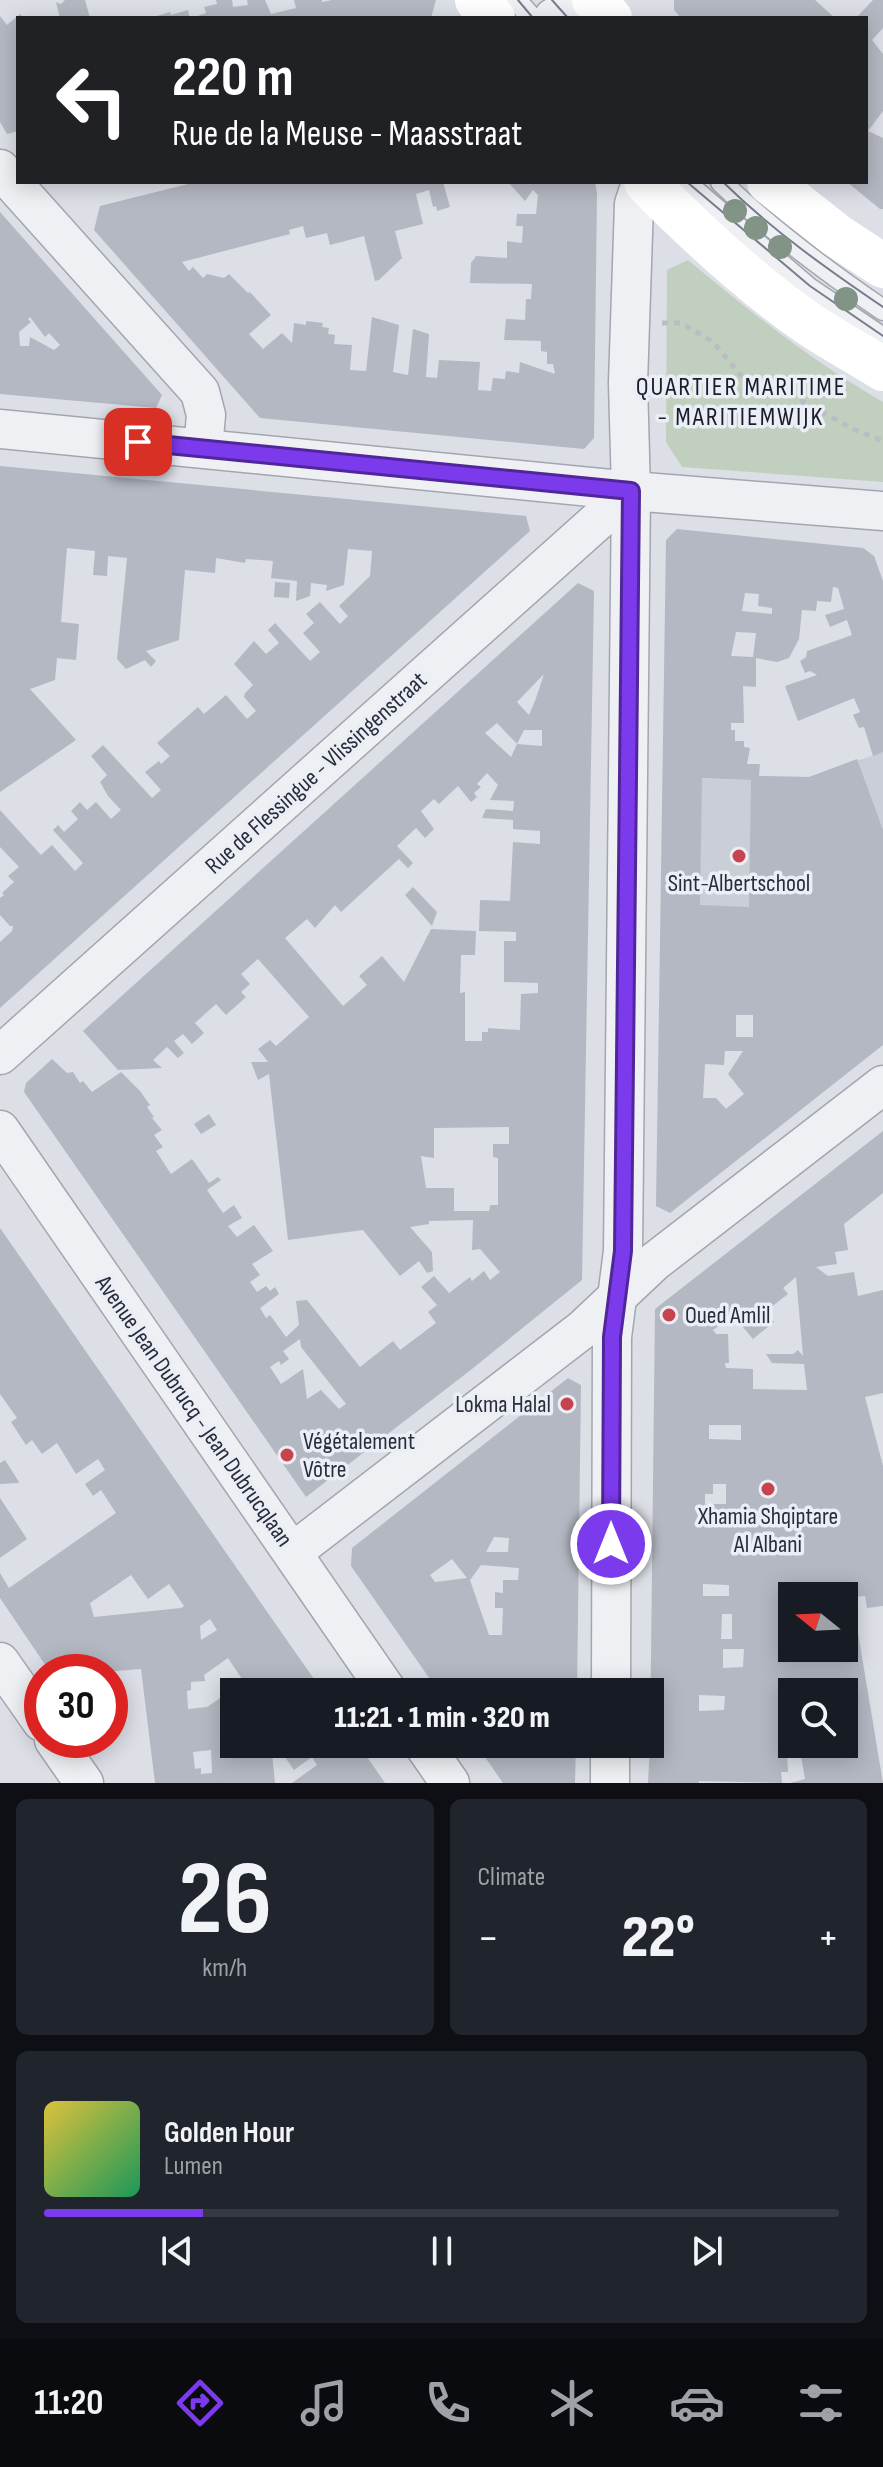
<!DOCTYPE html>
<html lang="en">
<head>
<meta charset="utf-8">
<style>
	:root { --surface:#171b24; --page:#20242c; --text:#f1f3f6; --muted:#9ea1a6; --line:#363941; --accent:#7c3aed }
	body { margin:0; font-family:"Sofia Sans Condensed",sans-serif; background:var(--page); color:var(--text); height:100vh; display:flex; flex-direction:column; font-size:30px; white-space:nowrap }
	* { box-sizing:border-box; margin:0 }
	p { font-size:26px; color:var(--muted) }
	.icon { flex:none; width:44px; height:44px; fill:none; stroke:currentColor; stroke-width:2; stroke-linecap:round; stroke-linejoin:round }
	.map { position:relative; height:1783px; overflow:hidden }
	.details { display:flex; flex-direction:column; gap:16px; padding:16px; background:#0d0f14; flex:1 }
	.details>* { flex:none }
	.guide { position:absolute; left:16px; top:16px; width:852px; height:168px; border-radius:0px; box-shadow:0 4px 20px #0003; background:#202124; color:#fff; overflow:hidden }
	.needle { width:52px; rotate:288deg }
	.tools { position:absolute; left:778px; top:1582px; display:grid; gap:16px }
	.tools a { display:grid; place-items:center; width:80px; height:80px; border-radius:0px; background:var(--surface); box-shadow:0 4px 20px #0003; font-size:40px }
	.speed { position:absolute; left:24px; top:1654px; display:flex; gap:16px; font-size:40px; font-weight:700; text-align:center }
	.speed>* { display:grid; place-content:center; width:104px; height:104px; border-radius:50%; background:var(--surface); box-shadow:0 4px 20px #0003; line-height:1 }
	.speed .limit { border:12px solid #d22; background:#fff; color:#111 }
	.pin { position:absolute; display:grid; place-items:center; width:68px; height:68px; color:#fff; margin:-34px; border-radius:16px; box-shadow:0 4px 12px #0006 }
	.me { position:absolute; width:88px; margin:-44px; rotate:0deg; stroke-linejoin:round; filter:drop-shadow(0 0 6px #0008) }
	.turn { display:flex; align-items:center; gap:28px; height:168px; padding:0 24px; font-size:36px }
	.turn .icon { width:104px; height:104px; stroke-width:2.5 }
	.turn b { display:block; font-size:56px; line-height:68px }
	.big { font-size:60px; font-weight:800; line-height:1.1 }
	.details .widget { flex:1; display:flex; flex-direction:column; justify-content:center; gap:12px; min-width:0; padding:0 28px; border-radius:12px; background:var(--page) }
	.details .dial { align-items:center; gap:0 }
	.dial b { font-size:104px; line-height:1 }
	.song { display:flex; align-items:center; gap:24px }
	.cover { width:96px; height:96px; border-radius:12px; background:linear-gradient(135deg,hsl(50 70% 55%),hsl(150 70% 35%)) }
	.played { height:8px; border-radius:4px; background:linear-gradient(90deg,var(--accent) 20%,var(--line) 20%) }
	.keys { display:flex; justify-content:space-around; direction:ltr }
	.heat { display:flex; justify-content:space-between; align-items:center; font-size:44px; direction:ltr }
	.details .tiles { flex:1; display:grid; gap:16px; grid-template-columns:1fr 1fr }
	.widget:last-child { grid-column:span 2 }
	.trip { position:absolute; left:220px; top:1678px; width:444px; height:80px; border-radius:0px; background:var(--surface); box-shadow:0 4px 20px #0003; font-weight:800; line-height:80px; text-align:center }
	.dock { display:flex; height:128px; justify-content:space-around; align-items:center; background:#090b0e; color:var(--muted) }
	.dock .icon { width:56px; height:56px }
	.dock .on { color:var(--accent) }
	.dock b { font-size:36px; color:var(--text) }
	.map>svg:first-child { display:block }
	.built { fill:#caced7 }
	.green { fill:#c1cfbe }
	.building { fill:#b4b8c2; fill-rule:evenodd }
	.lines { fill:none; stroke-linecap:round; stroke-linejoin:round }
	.service-casing { stroke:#a2a6af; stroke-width:23 }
	.minor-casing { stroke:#a2a6af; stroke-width:41 }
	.path { stroke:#bbbdc4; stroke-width:5; stroke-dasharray:6 6; stroke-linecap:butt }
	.service { stroke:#eff0f4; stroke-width:20 }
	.minor { stroke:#eff0f4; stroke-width:38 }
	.secondary { stroke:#fff; stroke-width:44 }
	.tram { stroke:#767e8f; stroke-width:2 }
	.tree { fill:#829485 }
	.route-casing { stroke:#51269a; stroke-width:20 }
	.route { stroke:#7c3aed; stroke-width:14 }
	.poi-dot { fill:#c7444e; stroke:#ebeef4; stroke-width:3 }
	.labels { text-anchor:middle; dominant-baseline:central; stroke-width:7; stroke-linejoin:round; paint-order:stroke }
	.street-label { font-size:24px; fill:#272d3b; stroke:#ebeef4 }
	.poi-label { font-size:24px; fill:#272d3b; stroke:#ebeef4 }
	.neighbourhood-label { font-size:26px; letter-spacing:2px; fill:#191e2c; stroke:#ebeef4 }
</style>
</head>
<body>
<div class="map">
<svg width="883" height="1783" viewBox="0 0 883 1783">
	<rect width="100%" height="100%" fill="#dcdfe6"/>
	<path class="built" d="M883 752V918L662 933 663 777 751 780V776L809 777Z"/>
	<path class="green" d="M688 260C749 311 813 362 883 402V482L682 467 666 442 667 270Z"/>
	<g class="building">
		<path d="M65 0H85L90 18H60L56 2 61 4Z"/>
		<path d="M216 0H232L233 7 248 5 247 0H265L271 14 296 8 294 0H322V2L332 0H436L431 18H192L206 13 204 7 217 4Z"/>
		<path d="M674 0H815L835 18H681L674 10Z"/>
		<path d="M873 0H883V28L872 40 883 54V111L868 131 883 138V209H880L847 182H866V18H856Z"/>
		<path d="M188 10 190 18H150L170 12 171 15Z"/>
		<path d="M20 14 24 18H18V131L7 134 0 122V16L7 25Z"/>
		<path d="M196 182H443L450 207 437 211 436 206 433 207 429 190 416 194 423 224 395 231 402 258 379 280 375 281 364 236 330 245 327 233 306 238 303 226 289 230 290 234 182 262 189 271 193 267 203 278 207 274 224 278 229 274 248 293 250 292 271 315 249 334 263 349 282 333 292 343 294 323 306 325V321L323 323 322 327 329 328 328 334 335 335 334 344 352 345 350 370 366 371 372 317 399 325 393 372 408 375 413 329 429 334 426 377 437 378 439 360 480 362 478 390 491 391 493 378 505 379 506 371 519 373 520 362 555 374 553 364H547V352L541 351V341L504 340 506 319 525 320 526 299H531L532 284 470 283 471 263 476 256 507 258V241L522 243 523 226H516L517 214H536L538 195 533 190 525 201 508 182H595L597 193 594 438 584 449 260 418 94 230 100 206Z"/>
		<path d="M0 212 162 395 156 408 0 394ZM30 317 45 337 49 333 60 345 54 350 30 337 29 346H20L19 332 31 322 28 319Z"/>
		<path d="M0 466 526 516 530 531 0 1008V942L12 931 13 926H10L0 915V898L4 895 2 893 14 882 8 876 19 867 0 847V810L41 855 52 845 75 871 83 863 53 830 58 825 64 832 78 819 71 811 80 802 87 810 96 802 111 819 121 810 108 796 100 782 107 775 91 756 103 745 152 798 161 790 145 772 159 761 161 764 170 756 157 743 198 707 204 714 226 695 247 719 256 711 244 697 245 693 253 685 234 664 254 641 266 654 279 643 268 630 275 623 310 661 320 652 303 633 314 623 306 614 320 602 340 624 348 616 339 606 370 576 372 551 348 549 344 585 326 591 327 585 311 583 310 596 296 601 297 581 271 578 273 561 246 559 245 563 216 558 215 573 185 570 179 640 146 651 156 661 151 667 145 660 126 669 117 659 127 558 108 556 107 576 93 575 95 551 67 548 61 622 79 624 76 660 57 658 55 680 30 689 76 740 0 792Z"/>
		<path d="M677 529 863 548 874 556 883 581V752L873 756 864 727 859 728 853 715 860 712 854 698 798 721 785 686 817 675 810 671 805 673 800 661 806 657 807 651 852 635 847 620 830 627 825 615 844 609 838 588 833 587 831 602 817 601 816 611 802 610 799 639 789 658 777 662 756 658V687L743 686 744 723H731V730H735V741H744V747L750 748 747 764H760L759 776 809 777 857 759 883 830V1045L670 1213 656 1206 666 540ZM745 593 759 594 758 606 772 608V614L742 611ZM736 632 756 633 753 657 731 656ZM702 778 751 780 749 907 700 905ZM736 1015H753V1037H736ZM725 1051H743L728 1074 744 1094 726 1109 716 1098H703L705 1064 724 1065Z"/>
		<path d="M275 582 290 583 289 598 274 597Z"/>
		<path d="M578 583 594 591 582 1280 472 1369 306 1497 24 1092 26 1083 52 1059 67 1073 73 1072 80 1083 83 1081 92 1092 121 1072 140 1091 150 1105 147 1107 154 1117 152 1118 162 1130 154 1135 163 1147 156 1151 171 1174 192 1159 209 1183 218 1177 221 1180 207 1190 223 1213 234 1205 242 1218 228 1226 237 1237 254 1225 273 1251 252 1264 260 1275 250 1282 257 1292 266 1286 270 1291 275 1287 279 1294 260 1308 266 1318 270 1315 286 1337 299 1325 296 1301 307 1300 360 1367 393 1341 400 1350 436 1323 428 1312 437 1305 421 1287 434 1276 449 1293 470 1277 472 1281 484 1271 490 1280 500 1272 480 1249 472 1250 473 1220 429 1221V1224L410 1227 432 1252 433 1271 427 1273 419 1261 400 1276 363 1230 288 1240 269 1074 258 1080 251 1062H268L258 1049 270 1040 276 1046 309 1017 258 959 241 974 250 984 241 992 246 997 226 1015 216 1004 195 1023 204 1033 192 1044 183 1034 174 1041 184 1053 178 1058 167 1047 153 1060 162 1068 118 1070 83 1031ZM544 674 535 701 529 715 517 702ZM497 723 517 744 524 730H542V746L517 744 511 757 485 733ZM487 773 498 785 490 800 514 801 513 811 486 809 482 818 513 820V829L540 831V844L513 842 510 901 480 900 479 931 516 932V941H504V982L538 983V993L521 994 520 1030 488 1028V1032H482V1041H465V992L460 993 461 955H475L476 931 431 929 404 982 382 956 359 976 367 985 343 1006 285 938 307 919 315 928 335 905 341 912 399 859 408 868 413 863 397 846 416 828 425 838 434 829 421 811 434 799 439 804 458 786 471 802 477 797 474 793 481 787 477 784ZM509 1127V1144H493V1157L498 1158V1205H490L489 1211H454V1188H426L421 1156 434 1158V1128ZM300 1339 301 1347 346 1404 339 1409 321 1390 307 1399 303 1369 281 1384 270 1367 279 1361 281 1365 289 1359 283 1351Z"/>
		<path d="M413 887 437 912 432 926 405 895Z"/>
		<path d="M209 1114 216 1125 201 1134 194 1124Z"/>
		<path d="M883 1131V1193L844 1224 848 1250 835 1252 837 1264 816 1267 828 1276 854 1272 858 1296 883 1290V1393L865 1397 883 1466V1606L867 1608 865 1596 852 1597 883 1783H790L805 1779 799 1744H844V1692H790L789 1688 783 1689 788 1736H786L788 1772H781L782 1783 699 1781V1783H648L650 1744 655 1309ZM796 1277 803 1356 798 1350 793 1354H766L772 1363 804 1364 807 1390 753 1389V1369L726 1368 725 1363H729L728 1334H716L713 1330 733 1315 753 1339 774 1322 766 1311 788 1294 783 1288ZM709 1425H741V1440L709 1439ZM713 1484H726V1504H705V1494H713ZM703 1584 729 1585V1596H703ZM792 1596H844V1648H792ZM722 1614H732V1639H721ZM723 1649H744L743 1667 723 1668ZM699 1695 725 1696 724 1710 699 1711Z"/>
		<path d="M0 1228 323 1692H234V1744H271L275 1783H155L141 1669 103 1672H50L0 1598V1573L9 1588 116 1513 101 1490 93 1496 85 1484 105 1470 98 1459 76 1474 57 1443 42 1454 32 1440 26 1445 11 1422 17 1418 0 1394ZM131 1575 148 1599 169 1584 184 1606 181 1608 94 1617 90 1603ZM210 1619 217 1630 201 1640 200 1626ZM228 1658 244 1682 207 1707 188 1709 187 1691 191 1690V1682L205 1681 204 1675ZM211 1750 212 1773 201 1774V1768L195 1769 193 1752Z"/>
		<path d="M568 1378 581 1385 577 1692H439L351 1566 352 1548ZM494 1537 509 1538 508 1552H486ZM452 1559 467 1578 435 1582 430 1575ZM481 1565 519 1568 518 1580H503V1593L495 1592V1608H503L502 1635H489L470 1580Z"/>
		<path d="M5 1460 19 1482 18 1483 0 1484V1463Z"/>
		<path d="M0 1498 27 1539 0 1558Z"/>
		<path d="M304 1744H358L385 1783H292L317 1765 312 1757 294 1770 285 1757Z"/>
		<path d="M476 1744H576L575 1783H503Z"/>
	</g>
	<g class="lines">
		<defs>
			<g id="service">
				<path d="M516 0 532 18"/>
				<path d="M685 182 809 288 883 338"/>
				<path d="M721 182C771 230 826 271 883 310"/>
			</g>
			<g id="minor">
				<path d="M553 18 582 0"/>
				<path d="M0 169 200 392 206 415 203 448"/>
				<path d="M0 429 631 491 883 511"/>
				<path d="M0 1055 631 491"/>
				<path d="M0 1130 388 1692"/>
				<path d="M293 1552 583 1329 654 1262 883 1085"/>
				<path d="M0 1662 42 1722"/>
				<path d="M611 1692 612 1337 623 1251 631 491 628 383 634 204 638 192 646 182"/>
				<path d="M54 1740 84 1783"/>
				<path d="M423 1744 450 1783"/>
				<path d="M610 1783V1744"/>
			</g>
		</defs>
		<use href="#service" class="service-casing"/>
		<use href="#minor" class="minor-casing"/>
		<g class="path">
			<path d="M662 323H681L713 342 755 392"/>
			<path d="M682 387 789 394 853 429 883 441"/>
		</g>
		<use href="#service" class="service"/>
		<use href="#minor" class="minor"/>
		<g class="secondary">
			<path d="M477 0 493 18"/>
			<path d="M594 0 610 18"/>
			<path d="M646 182C696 233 750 283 809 324 833 340 859 354 883 369"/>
			<path d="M769 182 836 235 883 266"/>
		</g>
		<g class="tram">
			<path d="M518 0 533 18"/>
			<path d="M552 0 568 18"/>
			<path d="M687 182 810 286 883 336"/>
			<path d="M723 182C772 230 827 269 883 307"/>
		</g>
	</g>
	<g class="tree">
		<circle cx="735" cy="211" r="12"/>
		<circle cx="756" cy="228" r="12"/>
		<circle cx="780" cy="247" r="12"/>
		<circle cx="846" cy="299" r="12"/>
	</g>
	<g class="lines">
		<defs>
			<path id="route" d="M138 442 631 491 623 1251 612 1337 611 1544"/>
		</defs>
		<use href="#route" class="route-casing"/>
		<use href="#route" class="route"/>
	</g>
	<g class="poi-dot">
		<circle cx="739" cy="856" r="8"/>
		<circle cx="669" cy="1315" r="8"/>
		<circle cx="567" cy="1404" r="8"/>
		<circle cx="287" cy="1455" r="8"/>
		<circle cx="768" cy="1489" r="8"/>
	</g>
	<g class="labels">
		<g class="street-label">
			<text transform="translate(316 773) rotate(-42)">Rue de Flessingue - Vlissingenstraat</text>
			<text transform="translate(194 1411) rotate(55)">Avenue Jean Dubrucq - Jean Dubrucqlaan</text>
		</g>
		<g class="poi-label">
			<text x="739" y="883">Sint-Albertschool</text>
			<text x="685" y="1315" text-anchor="start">Oued Amlil</text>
			<text x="551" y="1404" text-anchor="end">Lokma Halal</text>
			<text x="303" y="1441" text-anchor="start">Végétalement<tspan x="303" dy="28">Vôtre</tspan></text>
			<text x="768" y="1516">Xhamia Shqiptare<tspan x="768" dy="28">Al Albani</tspan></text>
		</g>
		<g class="neighbourhood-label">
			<text x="741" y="387">QUARTIER MARITIME<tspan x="741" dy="30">- MARITIEMWIJK</tspan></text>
		</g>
	</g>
</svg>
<div class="tools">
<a><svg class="needle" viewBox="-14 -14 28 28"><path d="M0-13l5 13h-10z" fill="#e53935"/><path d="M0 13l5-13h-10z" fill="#9ea1a6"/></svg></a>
<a><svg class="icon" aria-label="search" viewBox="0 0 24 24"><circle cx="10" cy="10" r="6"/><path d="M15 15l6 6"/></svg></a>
</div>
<div class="speed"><div class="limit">30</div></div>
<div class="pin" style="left:138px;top:442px;background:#d93025"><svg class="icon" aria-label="arrive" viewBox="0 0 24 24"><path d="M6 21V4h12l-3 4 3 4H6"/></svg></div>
<svg class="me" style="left:611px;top:1544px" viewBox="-20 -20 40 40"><circle r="17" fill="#7c3aed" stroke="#fff" stroke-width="3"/><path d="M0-11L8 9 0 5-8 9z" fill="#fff"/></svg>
<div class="trip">11:21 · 1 min · 320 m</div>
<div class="guide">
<div class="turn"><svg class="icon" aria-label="left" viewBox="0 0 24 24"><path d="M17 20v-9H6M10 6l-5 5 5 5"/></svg><div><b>220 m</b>Rue de la Meuse - Maasstraat</div></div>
</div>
</div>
<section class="details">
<div class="tiles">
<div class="widget dial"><b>26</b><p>km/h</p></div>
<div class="widget"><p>Climate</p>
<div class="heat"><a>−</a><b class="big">22°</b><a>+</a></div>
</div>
<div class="widget">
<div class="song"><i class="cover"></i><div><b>Golden Hour</b><p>Lumen</p></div></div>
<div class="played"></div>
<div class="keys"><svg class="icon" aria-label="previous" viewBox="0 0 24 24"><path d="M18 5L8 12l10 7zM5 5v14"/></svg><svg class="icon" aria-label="pause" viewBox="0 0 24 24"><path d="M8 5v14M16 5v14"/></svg><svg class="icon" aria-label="next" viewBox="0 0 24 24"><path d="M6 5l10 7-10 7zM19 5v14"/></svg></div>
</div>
</div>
</section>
<nav class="dock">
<b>11:20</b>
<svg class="icon on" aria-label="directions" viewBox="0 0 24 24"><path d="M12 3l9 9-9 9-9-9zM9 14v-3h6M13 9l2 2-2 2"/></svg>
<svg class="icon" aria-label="music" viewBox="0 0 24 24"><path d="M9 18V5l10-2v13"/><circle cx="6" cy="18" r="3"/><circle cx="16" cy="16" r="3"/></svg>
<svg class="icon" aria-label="phone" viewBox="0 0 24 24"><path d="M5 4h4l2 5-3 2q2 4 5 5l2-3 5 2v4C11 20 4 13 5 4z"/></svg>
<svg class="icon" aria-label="climate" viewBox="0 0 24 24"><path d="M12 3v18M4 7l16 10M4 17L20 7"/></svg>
<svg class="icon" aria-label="car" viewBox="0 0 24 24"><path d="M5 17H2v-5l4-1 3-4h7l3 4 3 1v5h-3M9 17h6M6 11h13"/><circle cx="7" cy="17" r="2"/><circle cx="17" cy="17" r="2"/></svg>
<svg class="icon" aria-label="filters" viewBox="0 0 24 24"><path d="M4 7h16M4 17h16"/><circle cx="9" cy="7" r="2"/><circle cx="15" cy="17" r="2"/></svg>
</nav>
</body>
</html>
